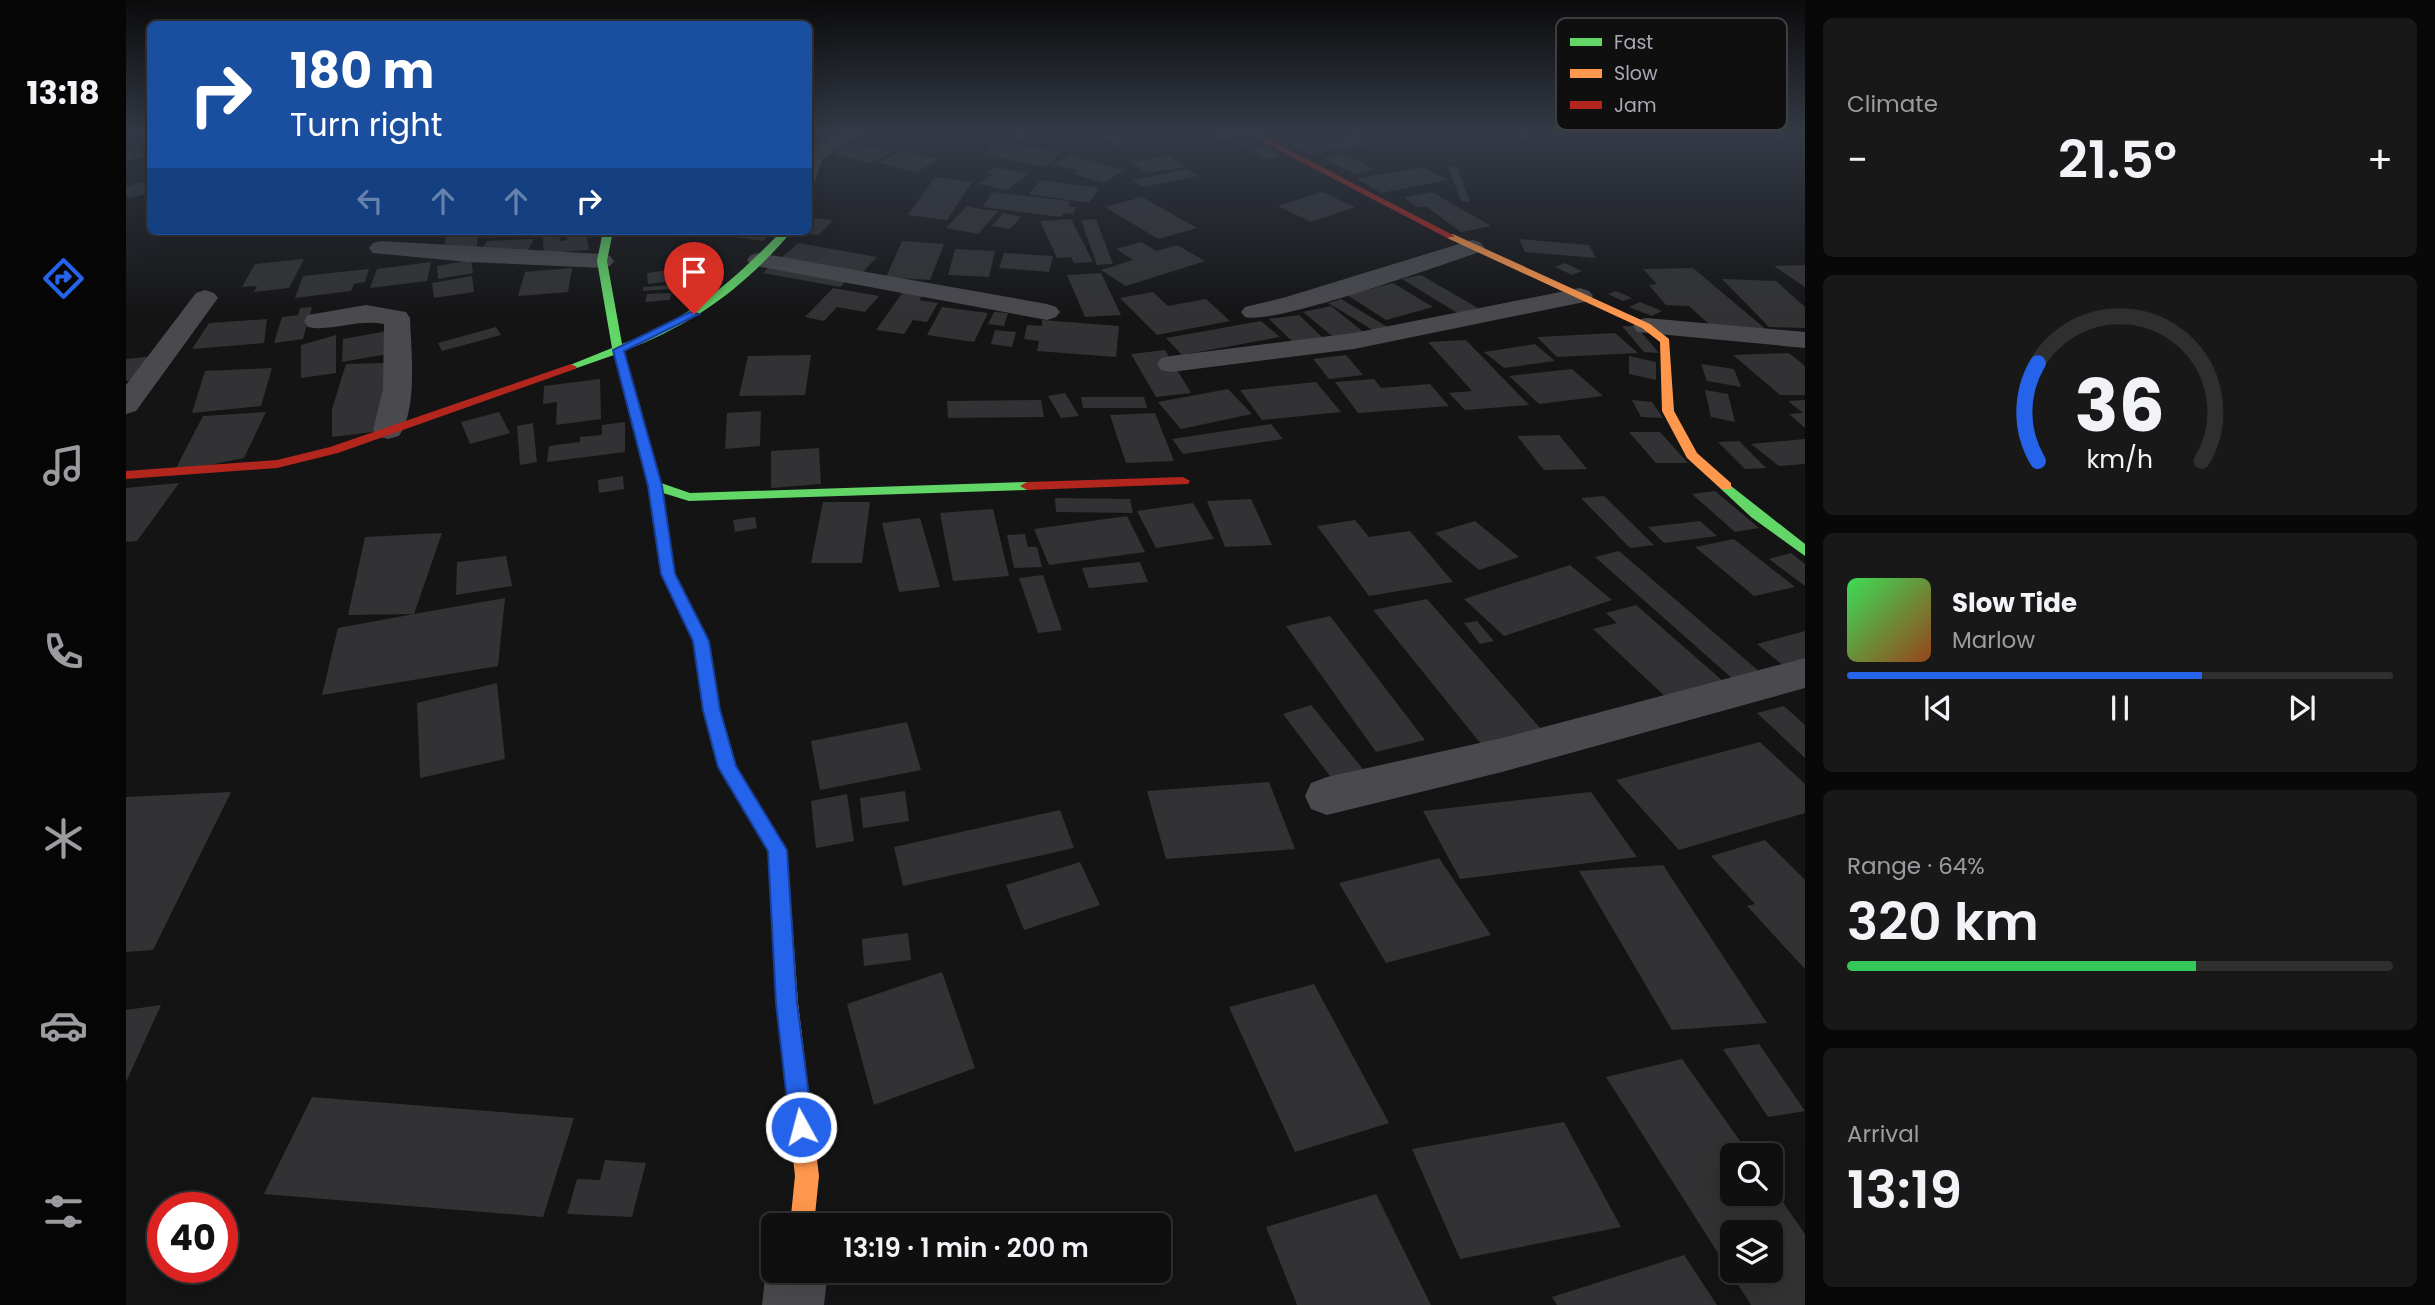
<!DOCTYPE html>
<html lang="en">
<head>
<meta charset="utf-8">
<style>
	:root { --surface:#0f0f10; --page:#181819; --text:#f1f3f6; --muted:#9b9c9f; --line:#2f2f30; --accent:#2563eb }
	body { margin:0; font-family:Poppins,sans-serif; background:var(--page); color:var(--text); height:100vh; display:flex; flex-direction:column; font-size:26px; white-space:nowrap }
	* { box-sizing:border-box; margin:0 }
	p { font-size:23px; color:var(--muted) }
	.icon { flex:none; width:38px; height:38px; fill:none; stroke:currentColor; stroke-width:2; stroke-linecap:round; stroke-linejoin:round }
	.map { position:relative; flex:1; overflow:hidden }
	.sheet { display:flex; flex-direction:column; gap:18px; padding:18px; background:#080809; width:630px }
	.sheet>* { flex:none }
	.top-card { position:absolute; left:21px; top:21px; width:665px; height:214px; border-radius:10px; box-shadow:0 7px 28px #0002,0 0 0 2px var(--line); background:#1a4fa0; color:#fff; overflow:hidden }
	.controls { position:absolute; left:1594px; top:1143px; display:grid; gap:14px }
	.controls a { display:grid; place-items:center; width:63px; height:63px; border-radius:10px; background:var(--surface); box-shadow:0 7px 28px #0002,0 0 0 2px var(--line); font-size:35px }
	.speed { position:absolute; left:21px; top:1192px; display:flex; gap:14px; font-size:35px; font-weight:700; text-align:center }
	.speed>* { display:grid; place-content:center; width:91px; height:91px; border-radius:50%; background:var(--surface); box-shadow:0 7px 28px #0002,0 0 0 2px var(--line); line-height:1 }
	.speed .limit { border:10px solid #d22; background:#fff; color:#111 }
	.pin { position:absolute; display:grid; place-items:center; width:60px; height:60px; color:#fff; margin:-72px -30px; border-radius:50% 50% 50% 0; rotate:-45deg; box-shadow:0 0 7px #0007 }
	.pin .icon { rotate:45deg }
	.me { position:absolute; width:77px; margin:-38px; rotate:353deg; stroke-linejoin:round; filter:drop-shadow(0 0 5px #0008) }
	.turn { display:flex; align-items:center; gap:24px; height:147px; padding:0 28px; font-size:32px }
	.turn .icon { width:91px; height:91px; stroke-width:2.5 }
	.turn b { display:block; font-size:49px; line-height:60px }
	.lanes { display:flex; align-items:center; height:66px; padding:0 28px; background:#0003; justify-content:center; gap:35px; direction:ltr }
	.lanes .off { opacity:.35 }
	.big { font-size:52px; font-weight:600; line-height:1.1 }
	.sheet .widget { flex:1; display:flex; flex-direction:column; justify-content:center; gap:10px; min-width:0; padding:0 24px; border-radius:10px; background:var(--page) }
	.sheet .dial { align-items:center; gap:0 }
	.dial svg { height:182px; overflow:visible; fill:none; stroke:var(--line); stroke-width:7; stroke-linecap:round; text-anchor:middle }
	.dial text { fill:var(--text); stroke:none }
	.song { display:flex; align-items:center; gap:21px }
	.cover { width:84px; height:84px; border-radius:10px; background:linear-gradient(135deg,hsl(130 70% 55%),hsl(20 70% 35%)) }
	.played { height:7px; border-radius:4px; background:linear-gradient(90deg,var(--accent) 65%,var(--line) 65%) }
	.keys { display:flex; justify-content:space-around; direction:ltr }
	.heat { display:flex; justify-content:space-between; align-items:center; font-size:38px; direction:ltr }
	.charge { height:10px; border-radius:5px; background:linear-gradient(90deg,#34c759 64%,var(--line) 0) }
	.trip { position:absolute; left:635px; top:1213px; width:410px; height:70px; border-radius:10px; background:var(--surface); box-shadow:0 7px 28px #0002,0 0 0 2px var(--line); font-weight:600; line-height:70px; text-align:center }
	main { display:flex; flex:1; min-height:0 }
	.dock { display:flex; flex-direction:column; width:126px; justify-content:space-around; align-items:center; background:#060606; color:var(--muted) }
	.dock .icon { width:49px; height:49px }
	.dock .selected { color:var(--accent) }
	.dock b { font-size:32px; color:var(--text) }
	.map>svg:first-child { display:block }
	.building { fill:#323234; fill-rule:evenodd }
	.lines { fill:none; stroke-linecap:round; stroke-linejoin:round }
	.street { fill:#4a4a4e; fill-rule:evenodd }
	.fast { fill:#63d668; fill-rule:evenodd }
	.slow { fill:#ff974d; fill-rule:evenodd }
	.jam { fill:#b3261e; fill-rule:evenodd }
	.route { fill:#2563eb; stroke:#184099; stroke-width:2 }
	.key { fill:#0f0f10; stroke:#3d3e41; stroke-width:2 }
	.key-label { font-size:19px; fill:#a8aab4 }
</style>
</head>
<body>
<main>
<nav class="dock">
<b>13:18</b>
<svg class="icon selected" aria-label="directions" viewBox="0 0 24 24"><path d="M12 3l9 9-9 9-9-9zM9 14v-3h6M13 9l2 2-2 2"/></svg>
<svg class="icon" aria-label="music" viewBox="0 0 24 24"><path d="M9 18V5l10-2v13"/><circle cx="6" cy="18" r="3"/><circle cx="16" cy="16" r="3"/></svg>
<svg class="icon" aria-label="phone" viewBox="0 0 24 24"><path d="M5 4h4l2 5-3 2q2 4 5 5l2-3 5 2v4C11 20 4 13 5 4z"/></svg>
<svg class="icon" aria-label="climate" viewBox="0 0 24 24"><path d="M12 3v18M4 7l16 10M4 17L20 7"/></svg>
<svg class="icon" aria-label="car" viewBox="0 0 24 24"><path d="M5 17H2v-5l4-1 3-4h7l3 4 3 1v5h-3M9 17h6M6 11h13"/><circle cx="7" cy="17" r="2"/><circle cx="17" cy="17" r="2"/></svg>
<svg class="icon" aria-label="filters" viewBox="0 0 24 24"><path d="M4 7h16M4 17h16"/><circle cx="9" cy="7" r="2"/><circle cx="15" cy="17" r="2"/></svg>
</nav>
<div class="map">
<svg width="1679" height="1305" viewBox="0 0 1679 1305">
	<rect width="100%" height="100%" fill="#141415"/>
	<g class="building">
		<path d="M682 133 700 137 686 145 682 144Z"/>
		<path d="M1090 133H1111L1131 144 1115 147Z"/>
		<path d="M1233 135 1250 144 1183 154 1163 143 1179 140 1183 142Z"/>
		<path d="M993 136 998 145H986L981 137Z"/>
		<path d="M874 141 935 153 918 167 856 154Z"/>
		<path d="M727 142 765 152 745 163 707 153Z"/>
		<path d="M1141 147 1156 157 1138 159 1124 150Z"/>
		<path d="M12 150 19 157 0 161V153Z"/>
		<path d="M776 150 813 159 791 172 753 163Z"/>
		<path d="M1217 154 1249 169 1229 174 1197 158Z"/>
		<path d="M945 155 998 170 978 183 948 174 953 171 929 164Z"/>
		<path d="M1044 156 1059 167 1020 173 1006 162Z"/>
		<path d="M869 167 902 174 881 190 853 184 866 175 860 173Z"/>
		<path d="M1297 167 1322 180 1255 193 1231 179Z"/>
		<path d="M1322 167H1331L1344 202 1335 201Z"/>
		<path d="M1061 169 1072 176 1017 187 1007 180Z"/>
		<path d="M809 177 846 182 821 220 782 215Z"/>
		<path d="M24 180V193L3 198 0 195V186Z"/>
		<path d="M915 180 973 188 963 203 903 194Z"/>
		<path d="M866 192 944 201 942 206 950 207 947 214 938 213 935 217 857 207Z"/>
		<path d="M1196 192 1229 207 1185 222 1152 206Z"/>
		<path d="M1306 192 1365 226 1335 232 1301 207H1290L1278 197Z"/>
		<path d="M1016 197 1071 228 1032 239 979 207Z"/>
		<path d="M841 206 855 209 872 211 852 234 820 228Z"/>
		<path d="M877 213 895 217 884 229 866 226Z"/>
		<path d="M689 218 707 220 693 235 673 233 682 231V225Z"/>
		<path d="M945 219 967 262 948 263 945 257 931 258 914 221Z"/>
		<path d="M970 219 987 264 971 265 955 220Z"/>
		<path d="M320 231H352L351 247 318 251Z"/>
		<path d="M361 231H405L406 233 361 238Z"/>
		<path d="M416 231H432L434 241 441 240 440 231H460L463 250 418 253Z"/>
		<path d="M566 231H629L644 233 637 241Z"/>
		<path d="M408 239 401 252 353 254 361 241Z"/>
		<path d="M1393 239 1463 245 1470 258 1399 252Z"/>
		<path d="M776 241 818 244 804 280 760 277Z"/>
		<path d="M1015 242 1031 251 1051 245 1079 261 1000 286 975 270 1007 260 990 249Z"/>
		<path d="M672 243 751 257 733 276 652 261Z"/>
		<path d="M829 249 869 251 863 277 822 275Z"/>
		<path d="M878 253 927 256 923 272 873 268Z"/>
		<path d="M178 259 163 288 128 292 131 286 116 287 129 264Z"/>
		<path d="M345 260 347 273 312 279 311 266Z"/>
		<path d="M305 262 301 281 244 288 251 269Z"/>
		<path d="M1439 263 1456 271 1446 275 1429 267Z"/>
		<path d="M645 265 722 279 714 287 637 273Z"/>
		<path d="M1679 265V287L1648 266Z"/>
		<path d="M446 268 442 292 392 296 399 272Z"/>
		<path d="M1567 268 1642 331 1586 327 1563 306 1540 305 1523 285 1531 284 1517 269Z"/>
		<path d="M243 269 239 282 228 284 225 291 169 298 177 276Z"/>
		<path d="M542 270 544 281 522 284 521 273Z"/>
		<path d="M975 273 995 315 959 317 941 275Z"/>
		<path d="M1295 275 1352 308 1333 314 1276 279Z"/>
		<path d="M346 276 348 292 308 298 306 283Z"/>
		<path d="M1596 279 1650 281 1679 307V328L1643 327Z"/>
		<path d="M1267 283 1307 307 1260 320 1221 295Z"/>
		<path d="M545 285V289L517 291V287Z"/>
		<path d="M707 288 753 296 739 312 711 307 698 321 679 317Z"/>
		<path d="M1490 291 1506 298 1497 301 1482 294Z"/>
		<path d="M777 292 797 295 793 300 812 303 801 322 787 320 778 334 750 330Z"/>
		<path d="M1027 292 1042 306 1080 299 1104 321 1031 335 994 298Z"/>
		<path d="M545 293 544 300 519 302 521 294Z"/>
		<path d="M1215 299 1263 328 1250 332 1202 303Z"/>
		<path d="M1514 302 1536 311 1526 316 1503 307Z"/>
		<path d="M1205 306 1240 334 1211 340 1177 312Z"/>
		<path d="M186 307 177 339 148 343 156 317 172 315 174 308Z"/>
		<path d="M816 307 862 313 848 342 801 335Z"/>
		<path d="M868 312 882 313 878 326 862 324Z"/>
		<path d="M1173 315 1199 340 1169 344 1143 319Z"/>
		<path d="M141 319 138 343 66 349 83 323Z"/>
		<path d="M916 320 993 326 990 357 911 351 913 341 898 339 901 325 916 326Z"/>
		<path d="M1135 321 1154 337 1056 355 1040 338Z"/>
		<path d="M1496 326H1510L1533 353 1518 352Z"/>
		<path d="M370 327 375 335 316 351 312 343Z"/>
		<path d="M869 330 890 332 886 347 865 344Z"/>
		<path d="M261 331 262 354 216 362 217 339Z"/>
		<path d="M1489 333 1512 353 1431 357 1411 337Z"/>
		<path d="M210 335V373L175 378V345Z"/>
		<path d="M1340 340 1403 405 1339 410 1323 393 1346 391 1302 342Z"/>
		<path d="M1409 344 1429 361 1378 368 1358 352Z"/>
		<path d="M1039 350 1065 393 1030 397 1005 354Z"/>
		<path d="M1663 353 1679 366V395H1654L1607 355Z"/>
		<path d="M685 355 679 395 613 396 622 356Z"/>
		<path d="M1220 355 1237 375 1203 379 1187 359Z"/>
		<path d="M29 356 12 380 0 381V359Z"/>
		<path d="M1503 356 1530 362V380L1503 374Z"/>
		<path d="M258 363 262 430 206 437V409L220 364Z"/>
		<path d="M1575 364 1608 369 1615 387 1581 381Z"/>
		<path d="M146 368 135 406 66 413 79 371Z"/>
		<path d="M1446 369 1477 396 1413 404 1383 376Z"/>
		<path d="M474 379 475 419 430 425 431 402 417 404 418 386Z"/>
		<path d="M1248 379 1255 388 1304 384 1323 406 1232 413 1209 382Z"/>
		<path d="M1190 382 1215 412 1136 420 1114 390Z"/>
		<path d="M1102 389 1126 414 1055 429 1032 402Z"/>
		<path d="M1579 390 1602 394 1609 422 1585 417Z"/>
		<path d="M939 393 953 416 935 418 922 396Z"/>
		<path d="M955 397H1018L1021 408H957Z"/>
		<path d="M915 400 918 417 822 418 821 401Z"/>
		<path d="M1506 400 1526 402 1537 418 1515 417Z"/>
		<path d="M1679 400V428L1663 414 1677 413 1662 401Z"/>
		<path d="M635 411 634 446 599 449 601 413Z"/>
		<path d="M140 412 118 458 48 472 77 416Z"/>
		<path d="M373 412 384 433 344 444 335 422Z"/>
		<path d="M1029 413 1048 461 1000 463 984 415Z"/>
		<path d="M499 422V452L421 462 423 446 454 442V437L476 435V425Z"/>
		<path d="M407 423 411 462 394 465 391 426Z"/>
		<path d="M1145 424 1157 439 1057 454 1046 439Z"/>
		<path d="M1503 432H1534L1562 463H1530Z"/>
		<path d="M1433 435 1461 469 1418 470 1391 436Z"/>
		<path d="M1679 439V464L1653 466 1625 444Z"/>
		<path d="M1613 441 1640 468 1619 469 1592 442Z"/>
		<path d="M693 448 695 484 645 488V451Z"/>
		<path d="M497 476 498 489 473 493 472 480Z"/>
		<path d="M53 483 11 541 0 542V488Z"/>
		<path d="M1589 491 1633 528 1609 532 1566 494Z"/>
		<path d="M1478 496 1528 545 1504 548 1455 498Z"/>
		<path d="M929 498 1004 499 1007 513 930 512Z"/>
		<path d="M1125 499 1146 545 1099 547 1081 501Z"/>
		<path d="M697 502H744L736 563H685Z"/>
		<path d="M1067 503 1088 539 1030 548 1011 511Z"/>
		<path d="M867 509 883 576 827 581 814 513Z"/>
		<path d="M1001 516 1019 552 923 565 908 529Z"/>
		<path d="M629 517 631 528 609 532 607 520Z"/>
		<path d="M794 518 814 587 773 592 756 523Z"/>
		<path d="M1229 520 1243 537 1284 531 1327 582 1243 596 1191 526Z"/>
		<path d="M1349 521 1393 557 1353 570 1309 533Z"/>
		<path d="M1574 521 1591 536 1538 543 1522 527Z"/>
		<path d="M316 533 288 614 379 598 372 666 196 695 212 628 288 614 222 615 239 537Z"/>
		<path d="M899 534 902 547H911L916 567 888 568 881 535Z"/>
		<path d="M1608 539 1669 587 1628 596 1569 547Z"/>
		<path d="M1493 551 1635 673 1608 680 1469 557Z"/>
		<path d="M1665 553 1679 564V586L1643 559Z"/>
		<path d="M380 556 386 586 330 595 331 562Z"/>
		<path d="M1014 562 1022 582 963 588 956 568Z"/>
		<path d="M1444 565 1486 600 1378 636 1338 599Z"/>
		<path d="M917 575 936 630 912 633 893 578Z"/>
		<path d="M1301 599 1415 729 1355 744 1247 610Z"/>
		<path d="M1510 605 1598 682 1542 699 1467 629 1491 623 1480 613Z"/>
		<path d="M1204 616 1299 740 1250 752 1160 626Z"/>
		<path d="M1351 621 1368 641 1354 644 1338 623Z"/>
		<path d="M1679 631V663L1660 668 1631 644Z"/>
		<path d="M371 683 379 759 294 778 291 703Z"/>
		<path d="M1185 705 1241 774 1210 784 1157 714Z"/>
		<path d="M1658 706 1679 725V758L1631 713Z"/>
		<path d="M781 722 795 770 694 790 685 741Z"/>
		<path d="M1634 742 1679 784V813L1553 850 1490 780Z"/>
		<path d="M1143 782 1169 849 1040 859 1021 791Z"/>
		<path d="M779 791 783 821 737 828 734 798Z"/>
		<path d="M105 792 27 950 0 952V797Z"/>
		<path d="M1465 792 1511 857 1334 879 1297 811Z"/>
		<path d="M721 794 728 841 690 848 685 801Z"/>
		<path d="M934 810 948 848 777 886 768 847Z"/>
		<path d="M1639 840 1679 880V969L1621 906 1629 904 1585 856Z"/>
		<path d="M1313 858 1365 935 1260 963 1213 883Z"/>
		<path d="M954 862 974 905 898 930 880 885Z"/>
		<path d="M1537 865 1641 1023 1546 1030 1453 871Z"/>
		<path d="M782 933 785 960 738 966 736 939Z"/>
		<path d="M816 972 849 1068 748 1105 721 1004Z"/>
		<path d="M1188 984 1263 1123 1169 1152 1103 1007Z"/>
		<path d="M35 1005 0 1082V1010Z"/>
		<path d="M1633 1044 1679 1111 1642 1117 1597 1049Z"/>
		<path d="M1556 1059 1624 1155H1606V1194H1645V1185L1679 1234V1305H1625L1480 1077ZM1606 1232H1645V1270H1606Z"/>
		<path d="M186 1097 448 1118 417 1217 138 1194Z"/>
		<path d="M1438 1122 1495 1227 1334 1259 1286 1149Z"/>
		<path d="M479 1160 520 1163 506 1217 441 1214 451 1179 474 1180Z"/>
		<path d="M1250 1194 1305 1305H1171L1140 1227Z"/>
		<path d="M1558 1255 1591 1305H1431L1426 1297Z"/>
	</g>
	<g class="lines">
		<g class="street">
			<path d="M711 133H733L696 160 689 181 682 183V151Z"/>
			<path d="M1346 240 1354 242 1358 247 1354 252C1314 265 1150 325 1119 317L1115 312 1119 307 1160 297Z"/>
			<path d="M255 241 476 254 484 256 488 261 484 266 476 268 343 262 247 253 243 248 247 243Z"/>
			<path d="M633 253 921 304 930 307 934 312 930 317 921 320 625 265 621 260 625 255Z"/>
			<path d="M1454 288 1463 291 1467 296 1463 301 1228 349 1045 372 1035 370 1031 364 1035 358 1045 356 1228 333Z"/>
			<path d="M79 290 88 293 92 298 10 411 0 414V385L70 293Z"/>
			<path d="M240 305 280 312 284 318C285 351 292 408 273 436L262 439 251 436 247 430 257 390 258 324C230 319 204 332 182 327L178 321 182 315Z"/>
			<path d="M1520 318 1679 332V348L1511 332 1507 326 1511 320Z"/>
			<path d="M1679 658V688L1376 772 1201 815 1185 809 1179 796 1185 783 1201 777 1376 738Z"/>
			<path d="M648 1252V1270H702L698 1305H636L640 1270Z"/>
		</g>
		<g class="fast">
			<path d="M477 231H487L481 261 496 344C567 317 603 284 656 231H666C617 289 568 324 498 351L535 483 564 493 901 482 908 486 901 490 563 501 537 493 549 574 583 641 593 710 609 765 634 806 631 811 625 814 619 811 592 767 577 710 567 641 535 574 522 486 488 355 445 370 439 367 486 348 471 261Z"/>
			<path d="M1600 482 1679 544V556L1625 517 1595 489V483Z"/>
		</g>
		<g class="slow">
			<path d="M1321 234H1327L1524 324 1543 339 1548 411 1571 453 1605 483V489H1595L1561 458 1536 411 1534 342 1516 328 1321 238Z"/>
			<path d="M625 798 631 801 661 850 672 1003 693 1176 688 1225H664L669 1176 650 1003 643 851 616 806 619 801Z"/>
		</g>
		<g class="jam">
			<path d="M1120 133H1130L1329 236 1321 238Z"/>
			<path d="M445 364 451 367 449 369 212 453 151 468 0 479V471L151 460 204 447Z"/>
			<path d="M1057 477 1064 481 1062 484 901 490 894 486 901 482Z"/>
		</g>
	</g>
	<linearGradient id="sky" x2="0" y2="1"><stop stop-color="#0b0b0c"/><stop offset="0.42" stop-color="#343a46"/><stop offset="1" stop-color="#343a46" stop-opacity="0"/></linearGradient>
	<rect width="1679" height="316" fill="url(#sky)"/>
	<path class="route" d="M564 312 573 314 498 351 536 486 549 574 583 641 594 710 610 766 661 850 671 1003 687 1127 683 1135 675 1138 667 1135 664 1127 650 1003 642 851 592 767 577 710 567 641 535 574 522 486 487 350Z"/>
	<rect x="1430" y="18" width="231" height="112" rx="10" class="key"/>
	<rect x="1444" y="38" width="32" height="8" fill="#63d668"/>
	<rect x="1444" y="69" width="32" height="9" fill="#ff974d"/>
	<rect x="1444" y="101" width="32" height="8" fill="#b3261e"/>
	<g class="key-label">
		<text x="1488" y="49">Fast</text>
		<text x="1488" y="80">Slow</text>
		<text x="1488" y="112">Jam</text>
	</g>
</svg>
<div class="controls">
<a><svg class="icon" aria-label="search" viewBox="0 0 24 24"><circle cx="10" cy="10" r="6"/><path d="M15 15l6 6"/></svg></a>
<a><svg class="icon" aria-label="layers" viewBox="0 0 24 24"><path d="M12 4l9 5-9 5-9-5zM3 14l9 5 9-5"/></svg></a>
</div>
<div class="speed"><div class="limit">40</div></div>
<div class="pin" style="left:568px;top:314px;background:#d93025"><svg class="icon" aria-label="arrive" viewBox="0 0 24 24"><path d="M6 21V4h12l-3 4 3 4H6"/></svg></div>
<svg class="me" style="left:675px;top:1127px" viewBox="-20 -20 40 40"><circle r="17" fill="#2563eb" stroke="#fff" stroke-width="3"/><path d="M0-11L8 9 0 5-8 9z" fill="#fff"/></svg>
<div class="trip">13:19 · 1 min · 200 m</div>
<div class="top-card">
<div class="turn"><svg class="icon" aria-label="right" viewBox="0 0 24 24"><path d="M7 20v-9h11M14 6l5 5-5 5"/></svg><div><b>180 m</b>Turn right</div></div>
<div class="lanes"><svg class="icon off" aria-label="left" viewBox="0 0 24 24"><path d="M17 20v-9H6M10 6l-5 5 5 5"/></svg><svg class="icon off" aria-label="ahead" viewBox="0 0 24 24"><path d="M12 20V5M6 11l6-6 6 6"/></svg><svg class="icon off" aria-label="ahead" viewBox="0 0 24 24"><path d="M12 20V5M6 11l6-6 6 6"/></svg><svg class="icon" aria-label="right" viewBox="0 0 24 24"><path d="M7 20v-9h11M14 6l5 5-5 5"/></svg></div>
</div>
</div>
<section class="sheet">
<div class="widget"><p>Climate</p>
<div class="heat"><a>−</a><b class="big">21.5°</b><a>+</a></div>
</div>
<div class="widget dial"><svg viewBox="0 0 100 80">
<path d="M14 69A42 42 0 1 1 86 69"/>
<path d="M14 69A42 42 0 0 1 14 26" stroke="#2563eb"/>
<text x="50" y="56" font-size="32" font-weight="700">36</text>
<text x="50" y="72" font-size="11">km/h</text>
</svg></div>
<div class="widget">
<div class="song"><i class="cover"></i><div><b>Slow Tide</b><p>Marlow</p></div></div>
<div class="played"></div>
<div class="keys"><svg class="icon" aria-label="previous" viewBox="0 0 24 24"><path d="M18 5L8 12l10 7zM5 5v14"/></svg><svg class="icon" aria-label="pause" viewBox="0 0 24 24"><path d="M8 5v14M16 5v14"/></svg><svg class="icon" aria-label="next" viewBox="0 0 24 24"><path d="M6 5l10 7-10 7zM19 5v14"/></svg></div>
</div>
<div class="widget"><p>Range · 64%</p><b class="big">320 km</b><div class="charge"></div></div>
<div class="widget"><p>Arrival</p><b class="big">13:19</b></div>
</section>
</main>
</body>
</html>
